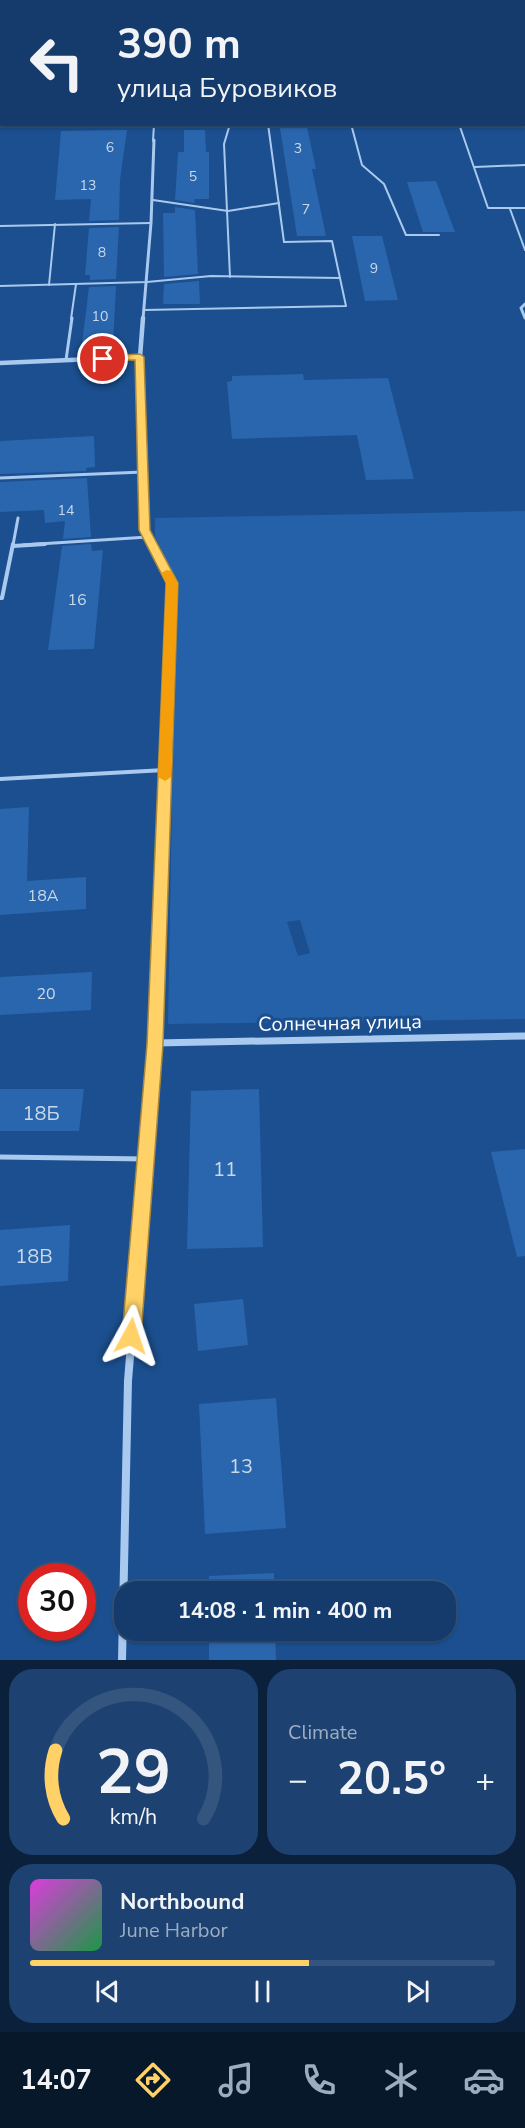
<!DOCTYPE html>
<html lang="en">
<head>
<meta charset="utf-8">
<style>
	:root { --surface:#143b6b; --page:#1d4271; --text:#f1f3f6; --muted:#9dadc1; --line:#33557e; --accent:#ffd166 }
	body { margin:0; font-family:"Nunito Sans",sans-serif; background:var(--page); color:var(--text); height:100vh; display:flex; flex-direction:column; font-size:22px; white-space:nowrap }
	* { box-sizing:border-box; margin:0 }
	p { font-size:20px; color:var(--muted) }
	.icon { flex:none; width:33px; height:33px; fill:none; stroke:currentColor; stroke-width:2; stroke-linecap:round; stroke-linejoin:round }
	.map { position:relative; height:1660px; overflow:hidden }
	.side { display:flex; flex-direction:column; gap:9px; padding:9px; background:#0b203b; flex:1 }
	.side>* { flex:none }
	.banner { position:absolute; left:0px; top:0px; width:525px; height:126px; box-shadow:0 2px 4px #0004,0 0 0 2px var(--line); background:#143b6b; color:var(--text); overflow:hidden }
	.speed { position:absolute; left:18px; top:1563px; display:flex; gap:12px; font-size:30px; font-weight:700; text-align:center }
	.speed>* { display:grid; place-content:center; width:78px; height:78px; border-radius:50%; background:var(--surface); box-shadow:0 2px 4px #0004,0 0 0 2px var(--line); line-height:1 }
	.speed .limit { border:9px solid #d22; background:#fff; color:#111 }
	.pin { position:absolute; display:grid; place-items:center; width:51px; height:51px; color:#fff; margin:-26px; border:3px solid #fff; border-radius:50%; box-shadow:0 2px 6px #0007 }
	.me { position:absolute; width:66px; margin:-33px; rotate:5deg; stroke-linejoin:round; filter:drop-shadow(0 0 4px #0008) }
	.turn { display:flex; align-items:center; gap:21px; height:126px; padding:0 18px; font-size:27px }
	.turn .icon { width:78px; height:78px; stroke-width:2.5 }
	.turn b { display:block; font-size:42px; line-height:51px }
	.big { font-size:45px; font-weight:700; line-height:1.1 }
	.side .card { flex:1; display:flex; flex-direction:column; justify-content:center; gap:9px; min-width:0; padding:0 21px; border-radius:24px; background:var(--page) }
	.side .dial { align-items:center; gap:0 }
	.dial svg { height:156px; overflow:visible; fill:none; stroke:var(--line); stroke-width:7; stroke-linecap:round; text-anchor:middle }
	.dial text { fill:var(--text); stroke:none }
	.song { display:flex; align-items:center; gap:18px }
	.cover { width:72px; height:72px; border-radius:9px; background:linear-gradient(135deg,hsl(300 70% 55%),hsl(140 70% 35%)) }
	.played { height:6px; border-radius:3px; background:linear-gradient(90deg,var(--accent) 60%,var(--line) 60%) }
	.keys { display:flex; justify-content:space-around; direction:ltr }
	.heat { display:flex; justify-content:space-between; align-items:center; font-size:33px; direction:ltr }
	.side .tiles { flex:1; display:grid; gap:9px; grid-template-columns:1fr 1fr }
	.card:last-child { grid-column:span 2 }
	.trip { position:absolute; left:114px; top:1581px; width:342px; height:60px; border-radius:24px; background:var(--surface); box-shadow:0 2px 4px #0004,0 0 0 2px var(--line); font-weight:700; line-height:60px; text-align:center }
	.tab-bar { display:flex; height:96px; justify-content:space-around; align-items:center; background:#08182b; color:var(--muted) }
	.tab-bar .icon { width:42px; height:42px }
	.tab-bar .on { color:var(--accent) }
	.tab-bar b { font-size:27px; color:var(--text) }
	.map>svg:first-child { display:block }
	.green { fill:#2461a8; fill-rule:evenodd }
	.building { fill:#2a66ad }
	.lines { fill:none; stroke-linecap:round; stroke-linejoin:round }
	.service-far3 { stroke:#a9c9ee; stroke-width:2 }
	.service-far2 { stroke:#a9c9ee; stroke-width:3 }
	.service-far1 { stroke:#a9c9ee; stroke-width:4 }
	.service { stroke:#a9c9ee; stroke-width:5 }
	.minor-far5 { stroke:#a9c9ee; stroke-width:2 }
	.minor-far4 { stroke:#a9c9ee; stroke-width:3 }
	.minor-far3 { stroke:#a9c9ee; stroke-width:4.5 }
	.minor-far2 { stroke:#a9c9ee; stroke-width:5 }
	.minor-far1 { stroke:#a9c9ee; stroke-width:7 }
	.minor { stroke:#a9c9ee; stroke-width:8 }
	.route { fill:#ffd166; stroke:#a68842; stroke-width:1.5 }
	.slow { fill:#f59e0b }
	.labels { text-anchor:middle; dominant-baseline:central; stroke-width:6; stroke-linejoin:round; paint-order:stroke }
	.far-number-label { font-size:14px; fill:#cad9ea }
	.number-label { font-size:16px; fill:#cad9ea }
	.street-label { font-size:20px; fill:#fff; stroke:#1b4f8f }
	.near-number-label { font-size:20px; fill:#cad9ea }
</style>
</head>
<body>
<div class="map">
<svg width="525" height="1660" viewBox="0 0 525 1660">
	<rect width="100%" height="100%" fill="#1b4f8f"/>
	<path class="green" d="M525 511V1019L168 1024 176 582 155 536V518ZM300 920 310 953 298 956 287 922Z"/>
	<g class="building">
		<path d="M307 127 316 169H312L326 236H297L280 128Z"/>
		<path d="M127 130 120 180 119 220 89 221 91 199 55 200 61 131Z"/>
		<path d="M184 130H205L206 152H209V199H194L195 203 175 200 178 152H184Z"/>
		<path d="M436 181 455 232H423L407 182Z"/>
		<path d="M175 207 195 210 198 274 164 277 163 213H175Z"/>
		<path d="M119 227 116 279 90 280V275H85L89 228Z"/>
		<path d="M352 236H382L398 300 365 301Z"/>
		<path d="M199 281 200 304H163L164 284Z"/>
		<path d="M116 286 113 343 82 344 89 287Z"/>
		<path d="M303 374 304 380 388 378 414 479 366 480 357 435 232 439 227 382 232 381V376Z"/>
		<path d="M94 436 95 467 86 468V471L0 474V441Z"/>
		<path d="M87 478 91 537 63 539 65 521 45 523 44 510 0 512V482Z"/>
		<path d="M91 544 92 551 103 550 94 649 48 650 62 546Z"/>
		<path d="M29 807 27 881 86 877V909L0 915V809Z"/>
		<path d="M92 972 91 1010 0 1015V977Z"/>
		<path d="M0 1089H84L79 1131H0Z"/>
		<path d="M259 1089 263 1247 187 1249 191 1091Z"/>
		<path d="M525 1149V1256L517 1257 491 1152Z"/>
		<path d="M70 1225 68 1281 0 1286V1230Z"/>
		<path d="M243 1299 248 1345 198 1351 194 1304Z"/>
		<path d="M276 1398 286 1528 205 1534 199 1404Z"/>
		<path d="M274 1573V1592H209V1576Z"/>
		<path d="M209 1630H275L276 1660H209Z"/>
	</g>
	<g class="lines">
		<g class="service-far3">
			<path d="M230 124 224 144 230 277"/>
			<path d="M351 124 362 165 384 184 406 235H439"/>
			<path d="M459 124 488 208H525"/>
			<path d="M475 167 525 165"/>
			<path d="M153 200 228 211 279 203"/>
			<path d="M510 209 525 250"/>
			<path d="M0 226 151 223"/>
			<path d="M49 285 55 224"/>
			<path d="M0 286 147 282 211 276 340 278"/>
			<path d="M144 310 346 306 332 241 284 242 268 124"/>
			<path d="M71 319 76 284"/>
		</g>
		<g class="service-far2">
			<path d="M66 360 72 318"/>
			<path d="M0 478 143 472"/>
			<path d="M13 545 18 518"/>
			<path d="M23 545 148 537"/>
		</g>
		<g class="service-far1">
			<path d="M13 546 45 544"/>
			<path d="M0 598H2L13 544"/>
			<path d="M0 779 165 770"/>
		</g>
		<path class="service" d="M0 1157 146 1159"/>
		<g class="minor-far5">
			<path d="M0 126 205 124"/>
			<path d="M153 141 154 124"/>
		</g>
		<g class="minor-far4">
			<path d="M525 304 521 308 525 318"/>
			<path d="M143 319 151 223 154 140"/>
		</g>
		<g class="minor-far3">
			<path d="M143 318 140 357 145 530 153 545"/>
			<path d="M0 363 140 357"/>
		</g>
		<path class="minor-far2" d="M152 544 172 583 163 833"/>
		<g class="minor-far1">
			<path d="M155 1043 525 1036"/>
			<path d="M143 1197 155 1043 163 831"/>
		</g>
		<path class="minor" d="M122 1660 128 1381 143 1196"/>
	</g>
	<path class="route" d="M140 354 144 357 150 530 178 583 163 1044 141 1336 138 1343 131 1346 125 1343 122 1336 147 1044 166 583 139 530 135 360 103 361 99 359 103 356Z"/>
	<path class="slow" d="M167 570 171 571 178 583 171 777 165 781 158 777 166 583 161 573Z"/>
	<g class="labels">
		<g class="far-number-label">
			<text x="110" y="147">6</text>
			<text x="298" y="148">3</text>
			<text x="193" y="176">5</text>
			<text x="88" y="185">13</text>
			<text x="306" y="209">7</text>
			<text x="102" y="252">8</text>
			<text x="374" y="268">9</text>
			<text x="100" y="316">10</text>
			<text x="66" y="510">14</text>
		</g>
		<g class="number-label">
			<text x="77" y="600">16</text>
			<text x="43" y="896">18А</text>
			<text x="46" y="994">20</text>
		</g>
		<g class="street-label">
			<text transform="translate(340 1023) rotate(-1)">Солнечная улица</text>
		</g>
		<g class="near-number-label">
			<text x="41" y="1113">18Б</text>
			<text x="225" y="1169">11</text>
			<text x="34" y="1256">18В</text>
			<text x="241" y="1466">13</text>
		</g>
	</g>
</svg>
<div class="speed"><div class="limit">30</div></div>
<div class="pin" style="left:103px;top:359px;background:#d93025"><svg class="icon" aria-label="arrive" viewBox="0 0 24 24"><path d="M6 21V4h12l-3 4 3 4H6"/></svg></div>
<svg class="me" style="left:131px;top:1336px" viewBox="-20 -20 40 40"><path d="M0-17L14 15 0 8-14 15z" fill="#ffd166" stroke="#fff" stroke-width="4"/></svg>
<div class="trip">14:08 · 1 min · 400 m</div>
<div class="banner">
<div class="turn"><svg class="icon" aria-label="left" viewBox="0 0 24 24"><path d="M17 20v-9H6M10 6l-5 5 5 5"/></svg><div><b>390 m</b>улица Буровиков</div></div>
</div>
</div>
<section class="side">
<div class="tiles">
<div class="card dial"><svg viewBox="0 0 100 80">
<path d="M14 69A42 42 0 1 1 86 69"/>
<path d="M14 69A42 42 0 0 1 10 34" stroke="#ffd166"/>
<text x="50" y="56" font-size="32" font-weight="700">29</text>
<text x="50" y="72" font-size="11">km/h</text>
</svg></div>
<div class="card"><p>Climate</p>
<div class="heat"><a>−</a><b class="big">20.5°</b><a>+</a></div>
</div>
<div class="card">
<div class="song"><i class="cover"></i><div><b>Northbound</b><p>June Harbor</p></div></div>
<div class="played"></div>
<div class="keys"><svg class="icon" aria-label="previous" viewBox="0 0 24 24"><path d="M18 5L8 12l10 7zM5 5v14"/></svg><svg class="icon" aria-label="pause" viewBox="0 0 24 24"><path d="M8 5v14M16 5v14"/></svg><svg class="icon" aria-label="next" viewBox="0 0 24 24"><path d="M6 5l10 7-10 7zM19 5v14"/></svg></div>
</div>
</div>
</section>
<nav class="tab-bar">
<b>14:07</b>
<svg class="icon on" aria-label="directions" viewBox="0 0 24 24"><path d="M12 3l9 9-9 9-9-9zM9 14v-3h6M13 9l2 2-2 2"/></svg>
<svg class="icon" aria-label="music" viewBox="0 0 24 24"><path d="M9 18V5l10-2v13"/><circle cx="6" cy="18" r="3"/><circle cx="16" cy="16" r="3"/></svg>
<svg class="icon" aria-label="phone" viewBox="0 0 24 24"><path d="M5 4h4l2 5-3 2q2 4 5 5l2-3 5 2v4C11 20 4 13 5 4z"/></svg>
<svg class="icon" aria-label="climate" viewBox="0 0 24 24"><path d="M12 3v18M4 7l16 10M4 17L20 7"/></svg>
<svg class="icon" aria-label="car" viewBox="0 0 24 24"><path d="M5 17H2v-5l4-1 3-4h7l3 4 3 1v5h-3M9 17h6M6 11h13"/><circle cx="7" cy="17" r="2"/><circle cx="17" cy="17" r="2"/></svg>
</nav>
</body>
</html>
